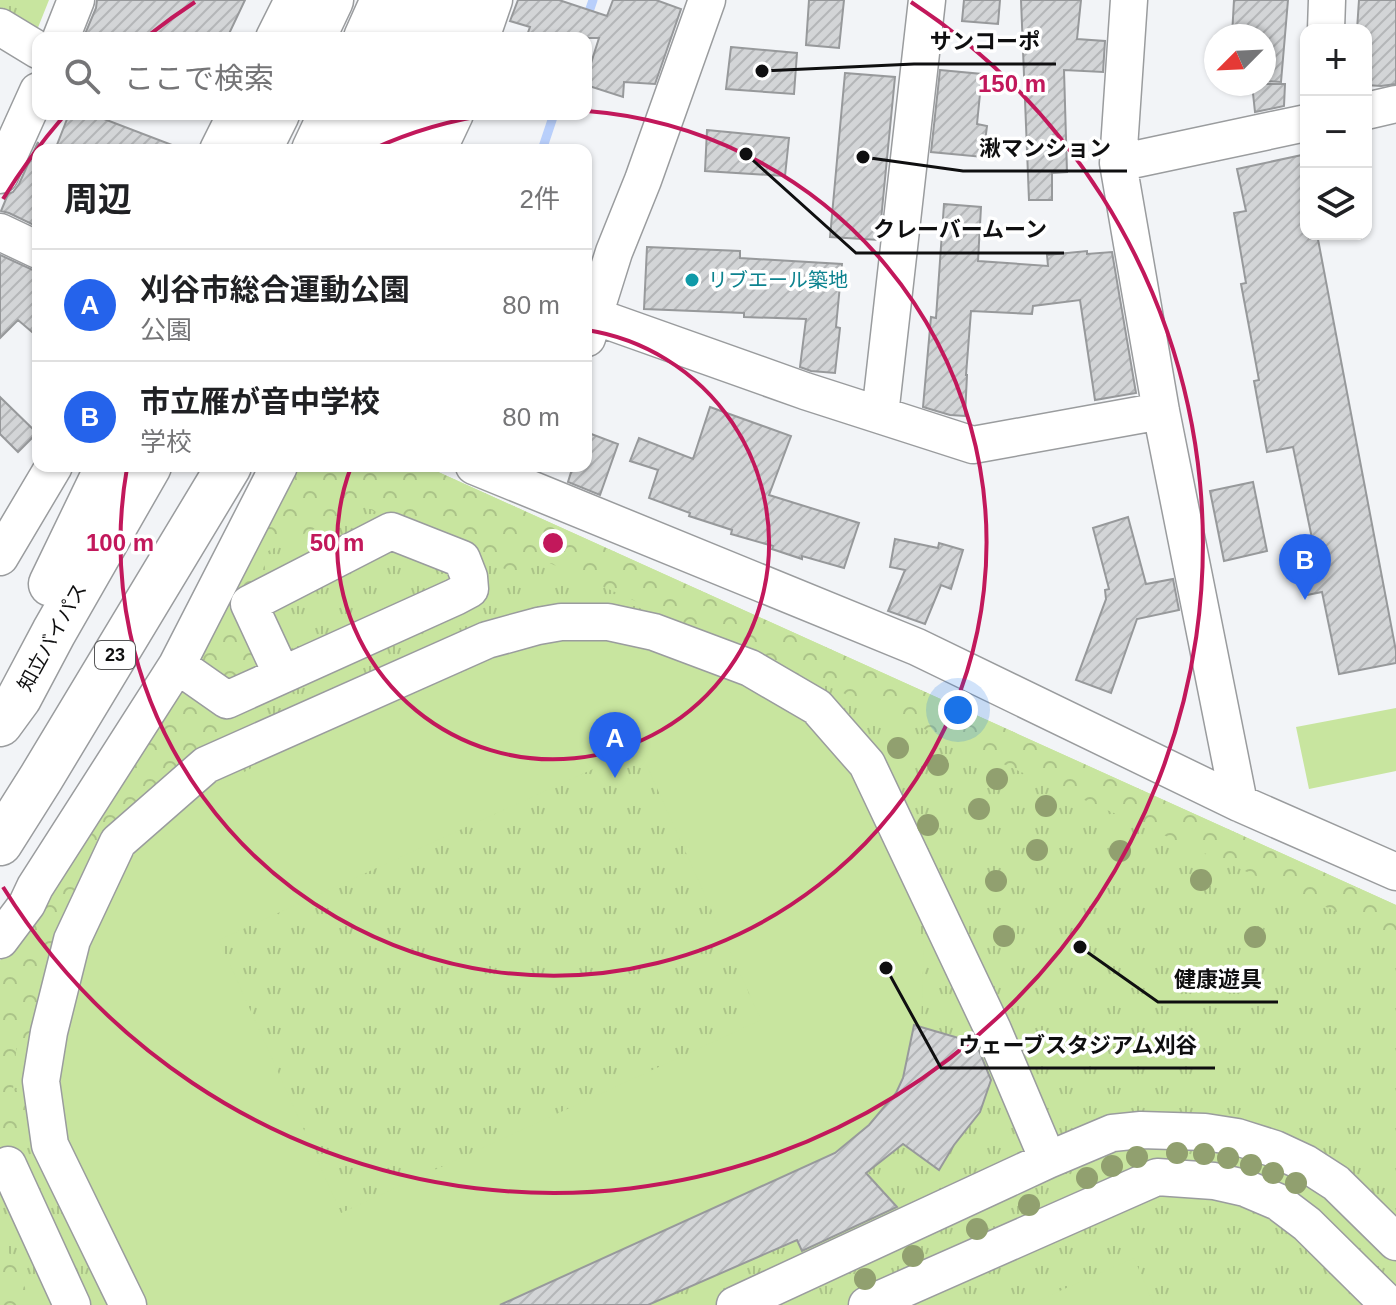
<!DOCTYPE html>
<html lang="ja">
<head>
<meta charset="utf-8">
<style>
	:root { --surface:#fff; --page:#f6f6f6; --text:#202124; --muted:#757577; --line:#e0e0e0; --accent:#2563eb }
	body { margin:0; font-family:Helvetica,"Noto Sans JP",sans-serif; background:var(--page); color:var(--text) }
	.controls { position:absolute; right:24px; top:24px; display:grid; overflow:hidden; border-radius:16px; box-shadow:0 2px 6px #0004 }
	.controls button { width:72px; height:72px; display:grid; place-items:center; padding:0; border:0; border-bottom:2px solid var(--line); background:var(--surface); color:var(--text); font:40px sans-serif }
	.compass { position:absolute; left:1204px; top:24px; width:72px; height:72px; border-radius:50%; background:var(--surface); box-shadow:0 2px 6px #0004; rotate:246deg }
	.you { position:absolute; left:958px; top:710px; width:28px; height:28px; margin:-20px; border:6px solid #fff; border-radius:50%; background:#1a73e8; box-shadow:0 0 0 12px #1a73e833 }
	.badge { display:grid; place-items:center; width:52px; height:52px; border-radius:50%; background:var(--accent); color:#fff; font-size:26px; font-weight:700 }
	.pin { position:absolute; translate:-50% -66px; filter:drop-shadow(0 2px 4px #0008) }
	.pin::after { content:''; position:absolute; top:42px; width:28px; height:24px; background:inherit; clip-path:polygon(0 0,100% 0,50% 100%) }
	.list { margin:0; padding:0; list-style:none }
	h2 { display:flex; justify-content:space-between; align-items:center; height:104px; margin:0; padding:0 32px; font-size:34px }
	h2 small { font-size:26px; font-weight:400; color:var(--muted) }
	.list li { display:grid; grid-template-columns:52px 1fr auto; gap:24px; align-items:center; box-sizing:border-box; height:112px; padding:0 32px; border-top:2px solid var(--line) }
	.list b { display:block; font-size:30px; white-space:nowrap }
	.list p { margin:0; font-size:26px; white-space:nowrap; color:var(--muted) }
	.list em { font-size:26px; font-style:normal; color:var(--muted) }
	.icon { flex:none; width:44px; height:44px; fill:none; stroke:currentColor; stroke-width:2; stroke-linecap:round; stroke-linejoin:round }
	.map { position:relative; flex:none; width:1396px; height:1305px; overflow:hidden }
	.search { position:absolute; background:var(--surface); box-shadow:0 2px 6px #0004; left:32px; top:32px; width:560px; height:88px; display:flex; align-items:center; gap:20px; box-sizing:border-box; padding:0 28px; border-radius:16px; color:var(--muted); font-size:30px }
	.panel { position:absolute; background:var(--surface); box-shadow:0 2px 6px #0004; left:32px; top:144px; width:560px; height:328px; border-radius:16px }
	.map>svg:first-child { display:block }
</style>
</head>
<body>
<div class="map">
<svg width="1396" height="1305" viewBox="0 0 1396 1305">
	<defs>
		<pattern id="grass-tufts" width="24" height="20" patternUnits="userSpaceOnUse" patternTransform="scale(2)"><rect width="24" height="20" fill="#c8e59f"/><path d="M3 7l-1-3M5 7V3M7 7l1-3M15 17l-1-3M17 17v-4M19 17l1-3" fill="none" stroke="#abc388"/></pattern>
		<pattern id="forest-crowns" width="20" height="18" patternUnits="userSpaceOnUse" patternTransform="scale(2)"><rect width="20" height="18" fill="#c8e59f"/><path d="M2 6a3 3 0 1 1 6 0M12 15a3 3 0 1 1 6 0" fill="none" stroke="#abc388"/></pattern>
		<pattern id="building-hatch" width="6" height="6" patternUnits="userSpaceOnUse" patternTransform="scale(2)"><rect width="6" height="6" fill="#d3d5d7"/><path d="M-1 1l2-2M0 6l6-6M5 7l2-2" fill="none" stroke="#b4b6b8"/></pattern>
	</defs>
	<rect width="100%" height="100%" fill="#f2f4f7"/>
	<!-- grass -->
	<path fill="url(#grass-tufts)" d="M0,0H49L35,35L0,15Z
		M292,466H425L1396,905V1305H0V961Z"/>
	<!-- forest -->
	<path fill="url(#forest-crowns)" d="M292,466H425L1396,905V938L545,561L516,574L362,506L262,554L266,572L249,590L258,663L237,688L192,652Z
		M169,689L252,746L118,842L37,1040H17L13,1090L34,1092L32,1133L0,1148V961Z
		M0,1233L33,1305H0Z"/>
	<!-- pitch -->
	<path fill="#c8e59f" fill-rule="evenodd" d="M595,638L656,650L735,679L784,707L836,752L878,818L924,942L921,1027L997,1049L994,1072L980,1112L954,1145L939,1170L903,1144L866,1173L898,1209L805,1257L789,1222L754,1239L760,1256L648,1305H135L64,1149L51,1081L69,1002L106,900L134,855L199,797L293,745L474,667L539,645ZM639,748L761,1020L341,1213L219,940Z
		M1396,708V771L1309,789L1296,727Z
		M1134,1258L1154,1305H1028Z"/>
	<g fill="none" stroke-linecap="round" stroke-linejoin="round">
		<!-- stream -->
		<path stroke="#b8cffb" stroke-width="9" d="M580,38L593,0
			M542,150L554,114"/>
	</g>
	<!-- building -->
	<path fill="url(#building-hatch)" stroke="#97999b" stroke-width="2" d="M97,0H245L227,38H93L85,34L96,8Z
		M518,0H559L607,16L613,0H656L681,9L655,84L624,82L623,97L586,85V79L599,38H526L530,27L510,21Z
		M809,0H844L839,48L806,45Z
		M964,0H1000L998,24L962,21Z
		M1021,0H1081L1077,39L1105,41L1103,72L1064,70L1067,172L1052,173V200H1029Z
		M1234,0H1288L1281,82L1264,81V36H1232Z
		M1359,0H1396V84L1381,86L1366,85V30H1357Z
		M731,47L797,53L794,94L726,89Z
		M940,70L982,74L977,124L987,126L983,157L931,152Z
		M845,73L895,77L879,240L830,237Z
		M1252,84H1285L1284,106L1255,112Z
		M69,114H91L180,148L179,150H55Z
		M707,130L789,138L785,176L705,171Z
		M38,142V227L9,213L1,211L8,194L13,192L19,184Z
		M1302,155L1306,176V234H1317L1396,651V663L1339,674L1322,592L1307,595L1299,551L1314,548L1293,447L1267,452L1254,381L1259,380L1241,284L1246,283L1234,213L1246,211L1237,169Z
		M944,204L981,207L978,261L1048,266L1047,255L1087,251V254L1112,252L1136,393L1095,400L1080,300L1033,306L1032,314L971,311L966,375H967L965,416L950,415L923,407L931,317L936,318Z
		M647,247L740,251V258L842,264L836,327L840,328L835,373L811,371L800,367L806,319L744,317V313L644,309Z
		M0,255L33,270L38,275V337L18,320L0,338Z
		M0,397L37,433L18,452L0,434Z
		M710,407L791,436L769,495L859,523L844,568L802,556V559L772,549L773,546L731,534L732,530L689,516L690,513L649,498L658,470L630,461L639,438L693,459Z
		M586,432L618,444L600,495L568,482L573,466H586Z
		M1253,482L1267,551L1224,561L1210,491Z
		M1128,517L1146,584L1173,579L1179,610L1137,619L1111,693L1076,680L1106,599L1105,590L1109,589L1093,528Z
		M895,539L938,548L939,543L963,550L951,589L941,585L925,624L888,611L905,570L890,567Z
		M914,1025L976,1043L991,1080L980,1112L954,1145L939,1170L903,1144L866,1173L897,1207L802,1251L797,1240L648,1305H500L835,1153L869,1125L896,1093L903,1078Z"/>
	<g fill="none" stroke-linecap="round" stroke-linejoin="round">
		<!-- minor casing -->
		<g stroke="#9a9c9e" stroke-width="39">
			<path id="minor" d="M1129,0L1118,163L1161,411L1239,803
				M0,27L38,50
				M1326,30L1327,0
				M61,38L76,0
				M274,38L293,0
				M481,38L494,0
				M1366,111L1396,104
				M218,150L236,114
				M438,150L455,114
				M1118,163L1306,123
				M0,175L38,91
				M0,232L38,250
				M594,316L805,391L973,445L1161,411
				M587,338L614,252L643,180L707,0
				M880,415L927,0
				M474,466L917,647L1239,803L1396,872
				M0,557L54,466
				M177,665L227,700L455,597L470,589L469,577L462,559L391,531L249,604L282,675
				M0,940L27,904L35,887L177,665L279,466
				M8,1165L72,1305
				M128,1305L50,1145L41,1081L49,1032L72,940L118,842L206,765L487,640L538,626L561,622H608L654,632L750,668L817,707L867,764L993,1030L1048,1160
				M735,1305L1048,1160L1112,1133L1141,1130L1205,1132L1237,1137L1275,1149L1305,1163L1336,1183L1396,1242
				M867,1305L1157,1177L1214,1181L1245,1188L1278,1202L1307,1224L1389,1305"/>
		</g>
		<!-- highway casing -->
		<g stroke="#9a9c9e" stroke-width="47">
			<path id="highway" d="M313,38L331,0
				M366,38L383,0
				M409,38L426,0
				M447,38L461,0
				M259,150L277,114
				M314,150L331,114
				M359,150L376,114
				M401,150L417,114
				M51,584L108,466
				M0,724L19,698L54,632L149,466
				M0,843L41,778L229,466"/>
		</g>
		<!-- minor -->
		<use href="#minor" stroke="#fff" stroke-width="36"/>
		<!-- highway -->
		<use href="#highway" stroke="#fff" stroke-width="44"/>
	</g>
	<!-- trees -->
	<g fill="#91a06f">
		<circle cx="898" cy="748" r="11"/>
		<circle cx="938" cy="765" r="11"/>
		<circle cx="997" cy="779" r="11"/>
		<circle cx="1046" cy="806" r="11"/>
		<circle cx="979" cy="809" r="11"/>
		<circle cx="928" cy="825" r="11"/>
		<circle cx="1037" cy="850" r="11"/>
		<circle cx="1120" cy="851" r="11"/>
		<circle cx="1201" cy="880" r="11"/>
		<circle cx="996" cy="881" r="11"/>
		<circle cx="1004" cy="936" r="11"/>
		<circle cx="1255" cy="937" r="11"/>
		<circle cx="1177" cy="1153" r="11"/>
		<circle cx="1204" cy="1154" r="11"/>
		<circle cx="1137" cy="1157" r="11"/>
		<circle cx="1228" cy="1158" r="11"/>
		<circle cx="1251" cy="1165" r="11"/>
		<circle cx="1112" cy="1166" r="11"/>
		<circle cx="1273" cy="1173" r="11"/>
		<circle cx="1087" cy="1178" r="11"/>
		<circle cx="1296" cy="1183" r="11"/>
		<circle cx="1029" cy="1205" r="11"/>
		<circle cx="977" cy="1229" r="11"/>
		<circle cx="913" cy="1256" r="11"/>
		<circle cx="865" cy="1279" r="11"/>
	</g>
	<!-- distance rings -->
	<g fill="none" stroke="#c2185b" stroke-width="4">
		<path d="M587 330A216 216 0 1 1 351 467"/>
		<path d="M373 149A433 433 0 0 1 493 114M587 111A433 433 0 1 1 127 468"/>
		<path d="M3 199A649 649 0 0 1 63 117M149 35A649 649 0 0 1 195 2M911 2A649 649 0 1 1 3 887"/>
	</g>
	<!-- markers -->
	<circle fill="#0f9aa8" stroke="#fff" stroke-width="3" cx="692" cy="280" r="8"/>
	<g text-anchor="middle" dominant-baseline="central" stroke-width="7" stroke-linejoin="round" paint-order="stroke">
		<!-- shield labels -->
		<rect fill="#fff" stroke="#575758" stroke-width="2" x="95" y="641" width="40" height="28" rx="6"/>
		<g font-size="18" font-weight="bold" fill="#0f0f10">
			<text x="115" y="655">23</text>
		</g>
		<!-- culture labels -->
		<g font-size="20" fill="#0d838f" stroke="#fff" text-anchor="start">
			<text x="708" y="280">リブエール築地</text>
		</g>
		<!-- street labels -->
		<g font-size="20" fill="#0f0f10" stroke="#fff">
			<text transform="translate(52 637) rotate(-61)">知立バイパス</text>
		</g>
	</g>
	<circle cx="553" cy="543" r="12" fill="#c2185b" stroke="#fff" stroke-width="4"/>
	<g font-size="24" text-anchor="middle" font-weight="bold" fill="#c2185b" stroke="#fff" stroke-width="7" stroke-linejoin="round" paint-order="stroke">
		<text x="1012" y="92">150 m</text>
		<text x="120" y="551">100 m</text>
		<text x="337" y="551">50 m</text>
	</g>
	<!-- callouts -->
	<path fill="none" stroke="#0f0f10" stroke-width="3" d="M762 71L914 64H1056M863 157L963 171H1127M746 154L856 253H1064M1080 947L1158 1002H1278M886 968L941 1068H1215"/>
	<g fill="#0f0f10" stroke="#fff" stroke-width="3">
		<circle cx="762" cy="71" r="8"/>
		<circle cx="863" cy="157" r="8"/>
		<circle cx="746" cy="154" r="8"/>
		<circle cx="1080" cy="947" r="8"/>
		<circle cx="886" cy="968" r="8"/>
	</g>
	<g font-size="22" text-anchor="middle" font-weight="bold" fill="#0f0f10" stroke="#fff" stroke-width="7" stroke-linejoin="round" paint-order="stroke">
		<text x="985" y="49">サンコーポ</text>
		<text x="1045" y="156">湫マンション</text>
		<text x="960" y="237">クレーバームーン</text>
		<text x="1218" y="987">健康遊具</text>
		<text x="1078" y="1053">ウェーブスタジアム刈谷</text>
	</g>
</svg>
<div class="controls">
<button>+</button>
<button>−</button>
<button><svg class="icon" aria-label="layers" viewBox="0 0 24 24"><path d="M12 4l9 5-9 5-9-5zM3 14l9 5 9-5"/></svg></button>
</div>
<svg class="compass" viewBox="-18 -18 36 36"><path d="M0-13l5 13h-10z" fill="#e53935"/><path d="M0 13l5-13h-10z" fill="#757577"/></svg>
<div class="you"></div>
<div class="pin badge" style="left:615px;top:778px">A</div>
<div class="pin badge" style="left:1305px;top:600px">B</div>
<div class="search"><svg class="icon" aria-label="search" viewBox="0 0 24 24"><circle cx="10" cy="10" r="6"/><path d="M15 15l6 6"/></svg>ここで検索</div>
<section class="panel">
<h2>周辺<small>2件</small></h2>
<ul class="list">
<li><span class="badge">A</span><div><b>刈谷市総合運動公園</b><p>公園</p></div><em>80 m</em></li>
<li><span class="badge">B</span><div><b>市立雁が音中学校</b><p>学校</p></div><em>80 m</em></li>
</ul>
</section>
</div>
</body>
</html>
